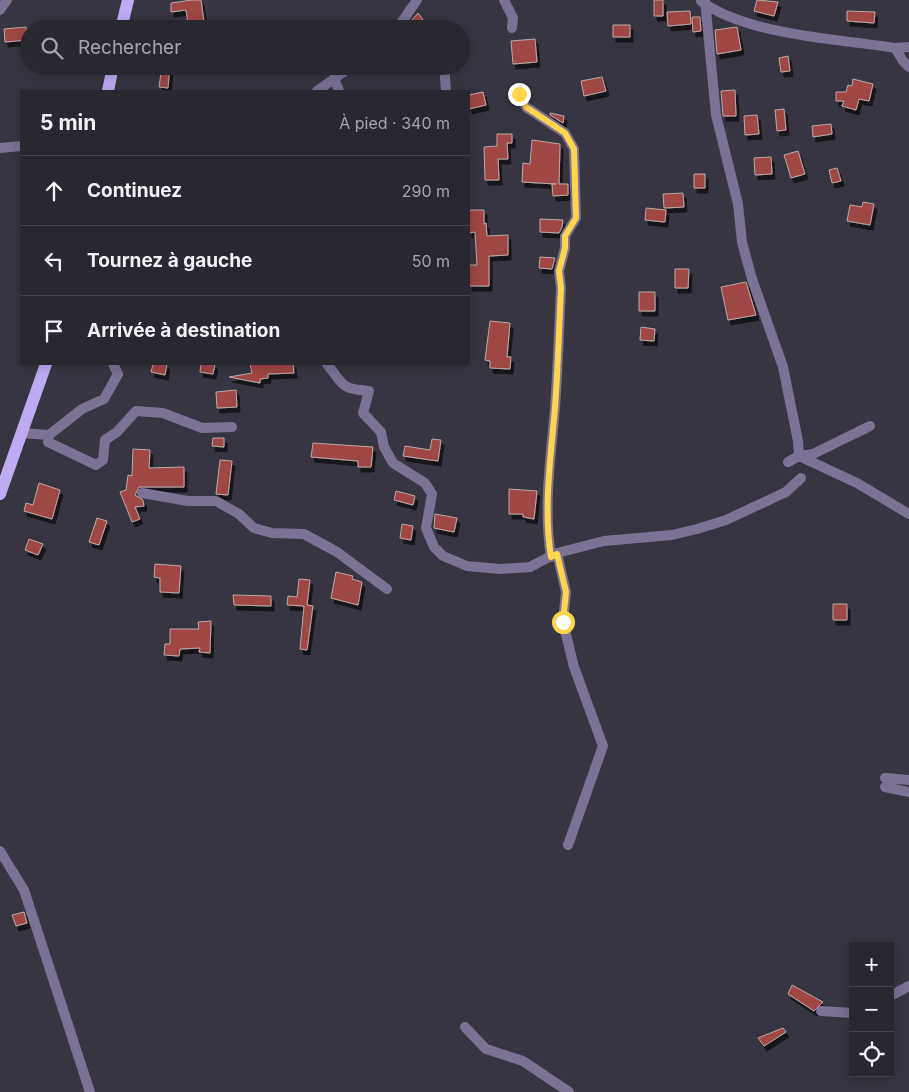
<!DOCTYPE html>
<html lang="fr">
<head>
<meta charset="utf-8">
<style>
	:root { --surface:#282831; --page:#34343d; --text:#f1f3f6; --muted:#a5a6ab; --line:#44444d }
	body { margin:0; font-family:Inter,sans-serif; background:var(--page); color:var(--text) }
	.controls { position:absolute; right:15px; bottom:15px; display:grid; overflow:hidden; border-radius:0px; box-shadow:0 2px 12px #0003 }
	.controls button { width:45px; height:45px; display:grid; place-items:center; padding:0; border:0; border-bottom:1px solid var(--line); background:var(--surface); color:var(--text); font:25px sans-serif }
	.stop { position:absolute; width:15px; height:15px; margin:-11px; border:4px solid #ffd54a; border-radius:50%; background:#fff }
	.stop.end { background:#ffd54a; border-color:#fff; box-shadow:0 1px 5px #0008 }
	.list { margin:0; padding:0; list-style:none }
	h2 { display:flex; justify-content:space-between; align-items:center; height:65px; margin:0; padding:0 20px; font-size:21px }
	h2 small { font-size:16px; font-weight:400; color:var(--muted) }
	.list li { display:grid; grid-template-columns:32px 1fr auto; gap:15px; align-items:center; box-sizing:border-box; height:70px; padding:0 20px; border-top:1px solid var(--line) }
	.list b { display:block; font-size:19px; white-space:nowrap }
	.list em { font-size:16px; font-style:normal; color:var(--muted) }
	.icon { flex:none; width:28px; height:28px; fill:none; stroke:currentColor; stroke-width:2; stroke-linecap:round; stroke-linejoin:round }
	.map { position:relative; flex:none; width:909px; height:1092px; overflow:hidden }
	.search { position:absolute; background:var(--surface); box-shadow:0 2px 12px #0003; left:20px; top:20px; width:450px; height:55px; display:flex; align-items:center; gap:12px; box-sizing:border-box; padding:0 18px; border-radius:28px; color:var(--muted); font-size:19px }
	.panel { position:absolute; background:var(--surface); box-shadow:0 2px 12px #0003; left:20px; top:90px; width:450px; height:275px; border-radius:0px }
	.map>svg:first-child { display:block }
</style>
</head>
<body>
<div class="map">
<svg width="909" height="1092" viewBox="0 0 909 1092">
	<defs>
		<filter id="shadow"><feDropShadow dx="3" dy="5" stdDeviation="0" flood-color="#0009"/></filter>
	</defs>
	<rect width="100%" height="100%" fill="#363541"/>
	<!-- building -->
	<path fill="#9f4745" stroke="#bcaaa8" filter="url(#shadow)" d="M192,0H201L205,29H189L186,10L171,12V3Z
		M654,0H663V16H654Z
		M757,0L778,2L774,16L754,11Z
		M690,11L691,24L668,26L667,12Z
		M847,11L875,12L874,23L847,21Z
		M418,13L430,29H416L410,22Z
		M692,17H700L701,31L693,32Z
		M613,25H630V37H613Z
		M26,27L28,40L5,42L4,29Z
		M737,27L741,50L717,54L715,30Z
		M535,39L537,62L513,64L511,41Z
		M788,56L790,71L781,72L779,58Z
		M162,66H170L168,88L159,87Z
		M602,77L606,91L584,96L581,81Z
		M853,79L873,84L869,101L859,99L856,110L842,106L844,101H836V92H846L848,85L852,86Z
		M735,90L736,116H723L721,91Z
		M483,92L486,105L469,109V95Z
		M784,109L786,130L777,131L775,110Z
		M550,113L564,116L563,123L550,115Z
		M757,115L759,134L745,135L744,116Z
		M831,124L832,134L813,137L812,126Z
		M497,134H512V143H507L508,159H498L499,180H485L484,147L497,146Z
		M532,140L560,144L559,184H568V195L553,196L552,184H556L522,182L523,163L530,164Z
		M798,151L805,174L791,178L784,155Z
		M771,157L772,174L755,175L754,158Z
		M837,168L841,181L832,183L829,170Z
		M694,174H705V188H694Z
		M683,193L684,207L664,208L663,194Z
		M863,202L874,204L870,225L847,221L850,205L862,207Z
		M646,208L666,210L665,222L645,220Z
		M469,210H484V224L486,223L487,236L508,235V255L489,256V286H469V265H477L475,232L469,233Z
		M540,219L563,220L562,227L559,233L540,232Z
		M540,257L555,258L552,269L539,268Z
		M675,269H689L688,288H675Z
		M746,282L756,315L728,320L721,287Z
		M639,292H655V311H639Z
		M490,321L510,323L507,357H511L510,369L490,368V361L485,360Z
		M641,327L655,329L654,341L640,340Z
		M153,364H167L165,375L151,372Z
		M201,364H215L213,374L200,372Z
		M250,364H293L294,373L268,374V378L260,379V383L229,377L252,373Z
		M236,390L237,407L217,408L216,392Z
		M213,438H224V447L212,446Z
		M432,439L441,440L438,461L403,456L405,446L430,450Z
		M313,443L373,447L371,467H358V461L311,457Z
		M133,449L150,450L149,468L184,467V487H139L135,495L143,500L144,506L135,507L140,519L132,522L120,492L126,490L128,475L132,476Z
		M220,460L232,461L228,495L216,494Z
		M39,483L60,490L52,519L24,511L26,503L33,505Z
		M509,489L537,491L534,519L523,517V514H509Z
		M396,491L415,496L413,505L394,500Z
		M435,514L457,518L454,532L434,528Z
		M97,518L107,521L99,545L89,542Z
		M402,524L413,526L411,540L400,538Z
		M29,539L43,544L38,555L25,550Z
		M155,564L181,566L179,593L160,592V578L154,577Z
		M336,572L353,576L352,579L362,582L358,605L331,598Z
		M299,579L310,580L307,605L313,606L307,650L300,649L304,606L287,605L288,596L297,597Z
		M233,595L271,596V606L234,605Z
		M833,604H847V620H833Z
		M211,621L210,653L199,652L200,648L180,649L179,656L164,655L165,644H170V629H199L198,622Z
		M24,912L27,923L16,926L12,915Z
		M792,985L823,1002L814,1011L788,994Z
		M783,1028L786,1032L764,1046L758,1038Z"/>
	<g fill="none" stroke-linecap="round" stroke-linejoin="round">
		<!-- street -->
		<path stroke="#7b7294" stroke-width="10" d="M504,0L513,18L512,28
			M705,0L716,115L738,204L742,242L752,279L783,367L798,441L799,456L788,462
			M701,1C746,35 839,39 895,48L909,47
			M0,10L7,0
			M397,29L417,0
			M895,48L903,61L909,67
			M444,66L446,91
			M334,78L339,91
			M317,91L352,66
			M519,94L526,107L565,133L574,149L576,218L565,236V248L559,271L561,288C559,328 558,368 555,407C551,457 543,507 551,557
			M0,148L21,146
			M327,364C344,385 340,389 369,391L363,413L381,432L384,447L393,463L425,483L432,494L426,528L434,547L443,556L467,566L500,569L530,567L557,553L604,541L672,535L697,529L726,520L786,492L801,478
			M21,433L49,435L82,409L104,399L118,374L113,364
			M49,435L48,442L96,465L103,460L105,440L117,432L136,411L163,413L202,428L232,427
			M799,456L857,483L909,514
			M799,456L813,454L870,426
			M142,493L188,501H216L239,514L254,528L272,533L304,534L337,552L387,589
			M557,553L566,592L563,622L574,667L603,746L568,845
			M885,778L909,780
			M885,787L909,792
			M0,851L24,890L90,1092
			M890,996L909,986
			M821,1011L853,1013
			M465,1027L486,1049L523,1061L569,1092"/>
		<!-- primary -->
		<path stroke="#bfabf1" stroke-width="12" d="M121,29L128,0
			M108,91L113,66
			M0,494L46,364"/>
	</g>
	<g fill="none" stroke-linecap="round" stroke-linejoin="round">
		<!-- route -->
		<path stroke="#ffd54a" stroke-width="6" d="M519,94L526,107L565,133L574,149L576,218L565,236V248L559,271L561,288C559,328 558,368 555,407C551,457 543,507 551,557L557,554L566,592L563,622"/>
	</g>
</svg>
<div class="controls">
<button>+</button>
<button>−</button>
<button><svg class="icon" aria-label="locate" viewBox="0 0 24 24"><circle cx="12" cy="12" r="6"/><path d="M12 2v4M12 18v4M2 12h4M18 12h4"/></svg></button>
</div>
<div class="stop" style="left:563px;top:622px"></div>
<div class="stop end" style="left:519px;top:94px"></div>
<div class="search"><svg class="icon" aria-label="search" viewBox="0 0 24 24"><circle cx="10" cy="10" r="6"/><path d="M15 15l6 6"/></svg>Rechercher</div>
<section class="panel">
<h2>5 min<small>À pied · 340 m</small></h2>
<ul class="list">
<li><svg class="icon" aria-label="ahead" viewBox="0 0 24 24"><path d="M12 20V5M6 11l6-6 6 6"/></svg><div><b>Continuez</b></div><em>290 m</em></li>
<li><svg class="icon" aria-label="left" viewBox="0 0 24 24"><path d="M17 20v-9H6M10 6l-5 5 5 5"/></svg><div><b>Tournez à gauche</b></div><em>50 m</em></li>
<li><svg class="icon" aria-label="arrive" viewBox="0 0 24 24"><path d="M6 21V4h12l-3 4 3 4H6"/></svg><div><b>Arrivée à destination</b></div></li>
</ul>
</section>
</div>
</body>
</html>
